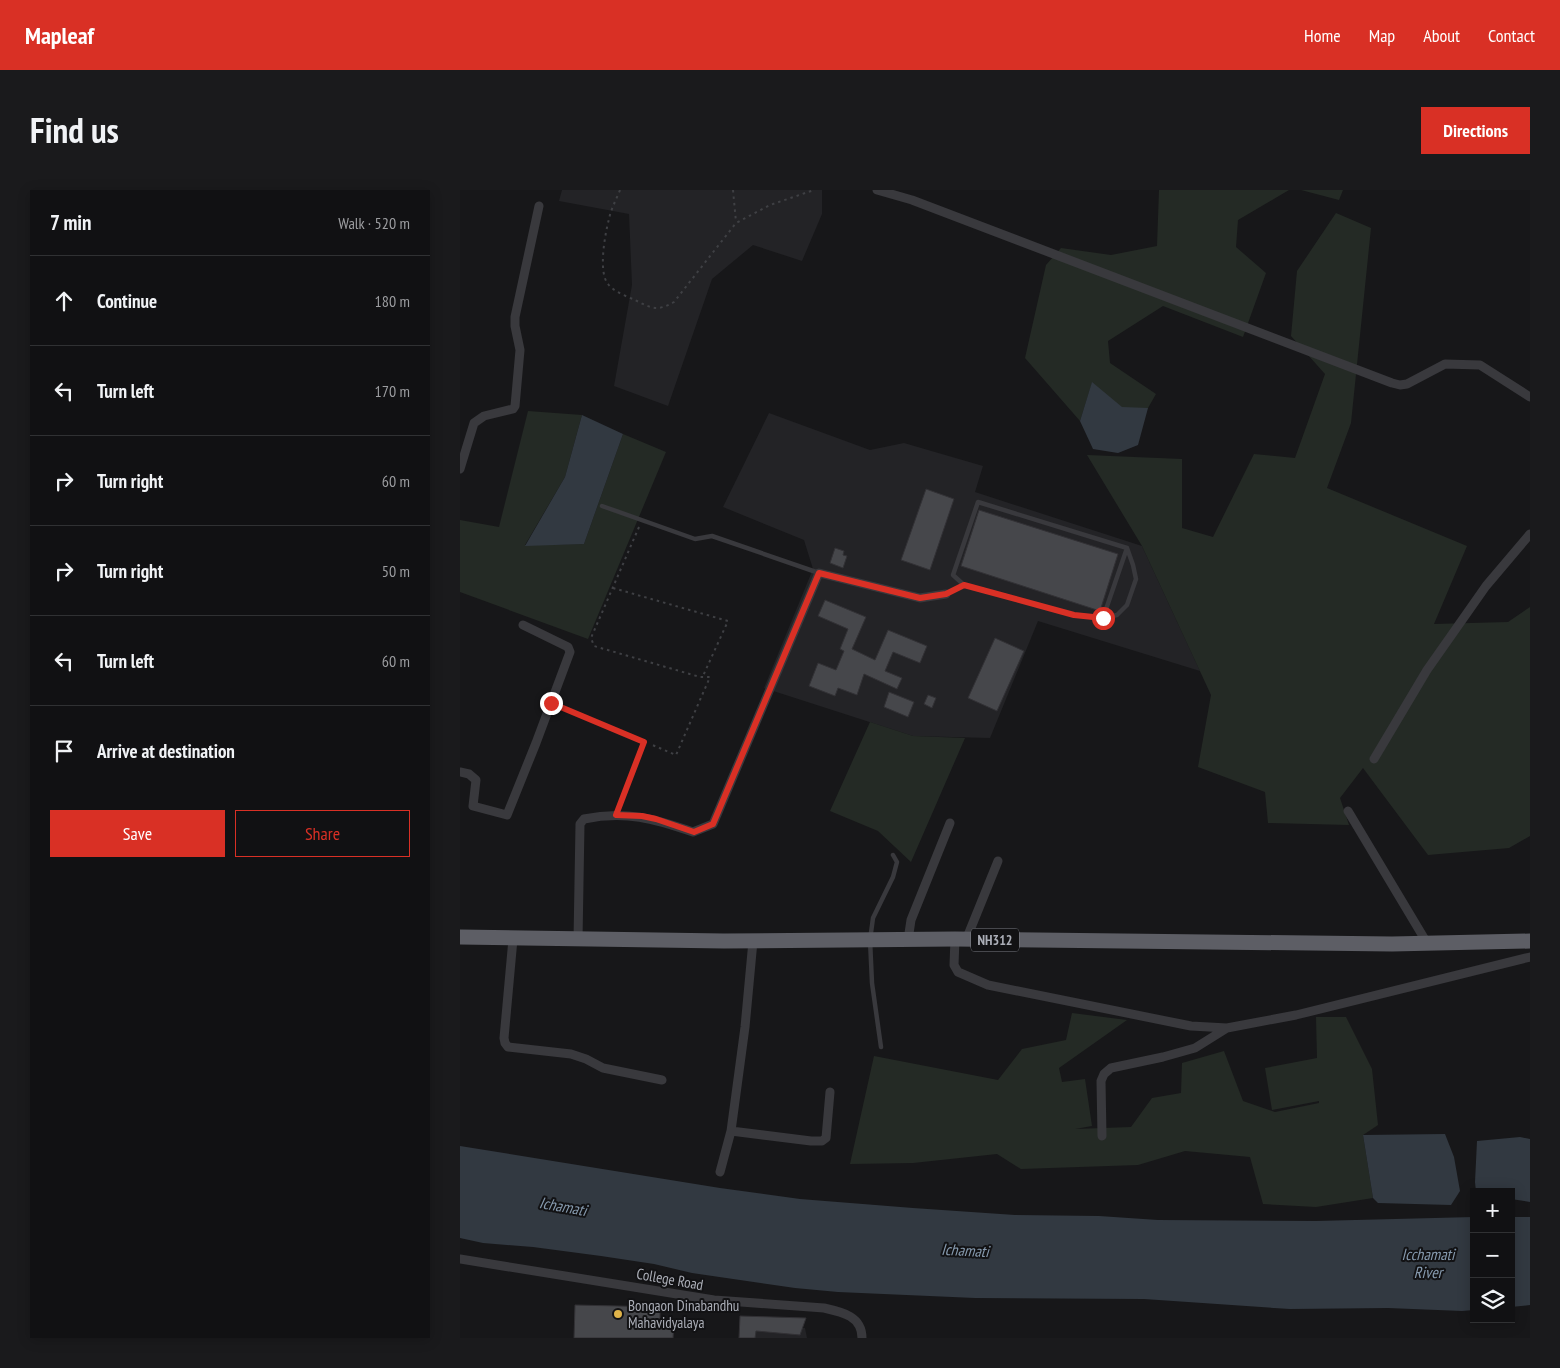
<!DOCTYPE html>
<html lang="en">
<head>
<meta charset="utf-8">
<style>
	:root { --surface:#111113; --page:#1a1a1c; --text:#f1f3f6; --muted:#9c9da0; --line:#303133; --accent:#d93025 }
	body { margin:0; font-family:"PT Sans Narrow",sans-serif; background:var(--page); color:var(--text) }
	.controls { position:absolute; right:15px; bottom:15px; display:grid; overflow:hidden; border-radius:0px; box-shadow:0 2px 12px #0003 }
	.controls button { width:45px; height:45px; display:grid; place-items:center; padding:0; border:0; border-bottom:1px solid var(--line); background:var(--surface); color:var(--text); font:25px sans-serif }
	.stop { position:absolute; width:15px; height:15px; margin:-11px; border:4px solid #d93025; border-radius:50%; background:#fff }
	.stop.end { background:#d93025; border-color:#fff; box-shadow:0 1px 5px #0008 }
	.list { margin:0; padding:0; list-style:none }
	h2 { display:flex; justify-content:space-between; align-items:center; height:65px; margin:0; padding:0 20px; font-size:21px }
	h2 small { font-size:16px; font-weight:400; color:var(--muted) }
	.list li { display:grid; grid-template-columns:32px 1fr auto; gap:15px; align-items:center; box-sizing:border-box; height:90px; padding:0 20px; border-top:1px solid var(--line) }
	.list b { display:block; font-size:19px; white-space:nowrap }
	.list em { font-size:16px; font-style:normal; color:var(--muted) }
	.actions { display:flex; gap:10px; padding:15px 20px }
	.actions a { flex:1; padding:11px 0; border:1px solid var(--accent); border-radius:0px; text-align:center; font-size:18px; color:var(--accent) }
	.actions .main { background:var(--accent); color:#fff }
	.icon { flex:none; width:28px; height:28px; fill:none; stroke:currentColor; stroke-width:2; stroke-linecap:round; stroke-linejoin:round }
	.map { position:relative; flex:none; width:1070px; height:1148px; overflow:hidden; border-radius:0px }
	header { display:flex; align-items:center; gap:30px; box-sizing:border-box; height:70px; padding:0 25px; background:var(--accent); color:#fff }
	header strong { font-size:24px }
	nav { display:flex; gap:28px; margin-inline-start:auto; font-size:18px }
	.intro { display:flex; align-items:center; justify-content:space-between; box-sizing:border-box; height:120px; padding:0 30px }
	h1 { margin:0; font-size:35px }
	.button { padding:12px 22px; border-radius:0px; background:var(--accent); color:#fff; font-size:18px; font-weight:700 }
	main { display:flex; gap:30px; padding:0 30px }
	aside { flex:1; background:var(--surface); border-radius:0px; box-shadow:0 2px 12px #0003 }
	.map>svg:first-child { display:block }
</style>
</head>
<body>
<header>
<strong>Mapleaf</strong>
<nav><a>Home</a><a>Map</a><a>About</a><a>Contact</a></nav>
</header>
<div class="intro"><h1>Find us</h1><a class="button">Directions</a></div>
<main>
<aside>
<h2>7 min<small>Walk · 520 m</small></h2>
<ul class="list">
<li><svg class="icon" aria-label="ahead" viewBox="0 0 24 24"><path d="M12 20V5M6 11l6-6 6 6"/></svg><div><b>Continue</b></div><em>180 m</em></li>
<li><svg class="icon" aria-label="left" viewBox="0 0 24 24"><path d="M17 20v-9H6M10 6l-5 5 5 5"/></svg><div><b>Turn left</b></div><em>170 m</em></li>
<li><svg class="icon" aria-label="right" viewBox="0 0 24 24"><path d="M7 20v-9h11M14 6l5 5-5 5"/></svg><div><b>Turn right</b></div><em>60 m</em></li>
<li><svg class="icon" aria-label="right" viewBox="0 0 24 24"><path d="M7 20v-9h11M14 6l5 5-5 5"/></svg><div><b>Turn right</b></div><em>50 m</em></li>
<li><svg class="icon" aria-label="left" viewBox="0 0 24 24"><path d="M17 20v-9H6M10 6l-5 5 5 5"/></svg><div><b>Turn left</b></div><em>60 m</em></li>
<li><svg class="icon" aria-label="arrive" viewBox="0 0 24 24"><path d="M6 21V4h12l-3 4 3 4H6"/></svg><div><b>Arrive at destination</b></div></li>
</ul>
<div class="actions"><a class="main">Save</a><a>Share</a></div>
</aside>
<div class="map">
<svg width="1070" height="1148" viewBox="0 0 1070 1148">
	<rect width="100%" height="100%" fill="#171719"/>
	<!-- built -->
	<path fill="#232326" d="M102,0H362V24L342,71L293,55L252,89L208,216L154,196L172,95L169,24L99,11Z
		M309,223L410,260L444,253L523,276L515,302L682,356L740,481L578,431L530,548L453,546L304,498L353,379L344,350L263,317Z
		M281,1132L345,1138L347,1148H280Z"/>
	<!-- green -->
	<path fill="#242a25" d="M699,0H829L778,30L776,57L806,83L783,147L703,116L648,151L650,173L696,204L688,218H662L632,193L620,231L565,168L586,75L601,58L651,65L697,56Z
		M841,0H883L879,10Z
		M876,23L911,38L891,233L867,298L1007,356L974,434L1048,432L1070,417V646L1049,658L968,665L903,578L880,608L889,635L808,633L805,602L738,577L751,505L682,356L627,265L722,269V338L753,347L794,264L835,268L865,184L831,146L837,81Z
		M68,221L122,225L105,287L65,355L124,354L163,244L206,262L128,449L0,402V330L39,337Z
		M410,532L453,546L505,548L451,672L418,641L370,621Z
		M612,823L667,830L599,878L602,892L625,889L632,936L615,939L671,937L692,908L721,903L722,873L764,861L783,911L815,922L859,913V911L812,920L805,878L857,868L856,827H886L912,879L918,935L903,945L913,1008L856,1017L803,1014L790,967L725,961L678,975L561,979L537,964L453,973L390,974L414,866L538,890L562,859L606,850Z"/>
	<!-- water -->
	<path fill="#323941" d="M632,192L662,217L688,218L678,255L658,263L633,259L620,231Z
		M122,225L163,244L124,354L65,356L105,287Z
		M985,944L994,967L1000,1001L991,1015L918,1013L913,1008L903,945Z
		M1060,947L1070,949V1012L1051,1009V1002H1016L1015,992L1017,951Z
		M0,956L260,998L340,1009L453,1018L555,1025L639,1026L698,1030L856,1031L1014,1027V1120L1002,1121L928,1118L830,1119L684,1109L515,1108L378,1102L335,1098L232,1083L194,1074L141,1066L73,1057L23,1053L0,1048Z
		M1051,1027H1070V1115L1051,1117Z"/>
	<!-- building -->
	<path fill="#46474b" stroke="#323135" d="M466,299L494,309L470,380L441,370Z
		M519,320L658,364L640,421L501,376Z
		M375,358L384,361L383,365L387,366L383,378L370,373Z
		M365,410L406,427L392,459L415,470L428,440L467,456L460,473L433,462L425,481L442,488L437,499L404,484L397,505L378,498L375,506L349,496L358,473L376,480L384,461L380,459L388,439L358,426Z
		M535,448L564,461L537,521L508,508Z
		M429,502L454,512L448,527L424,517Z
		M468,505L476,508L472,518L464,514Z
		M115,1115L200,1117V1129L214,1130L213,1148H114Z
		M280,1126L346,1128L340,1145L296,1141L295,1148H279Z"/>
	<g fill="none" stroke-linecap="round" stroke-linejoin="round">
		<!-- path -->
		<path stroke="#3f4044" stroke-width="2" stroke-dasharray="2.5 4" stroke-linecap="butt" d="M160,0C156,10 151,19 149,29C145,44 138,82 148,94C154,102 166,106 175,110C191,118 197,122 214,112L276,33L310,15L354,0
			M273,0L276,32
			M179,337L131,448L134,456L240,487H250L216,565L190,554
			M153,398L268,431L243,486"/>
		<!-- service -->
		<path stroke="#39393d" stroke-width="4.5" d="M142,316L235,349L252,346L359,383
			M486,404L504,395L614,425L643,428L667,358L518,312L493,385L504,395
			M643,428L657,425L667,415L676,389L673,375L667,358
			M91,513L184,552L156,625
			M421,857L412,793L410,750L413,728L433,687L437,672L433,665"/>
		<!-- minor -->
		<path stroke="#39393d" stroke-width="9" d="M417,0L452,10L932,193L940,195L947,194L985,174L1020,175L1070,207
			M0,279L14,233L24,226L53,219L55,216L60,160L55,136V127L79,16
			M914,569L967,480L1026,396L1070,344
			M0,582L9,584L16,590L13,616L47,625L76,553L110,462L108,457L63,435
			M888,621L967,753
			M53,749L44,848L45,853L48,857L111,864L126,869L143,878L202,890
			M495,749L494,775L498,782L528,795L731,836L767,838L836,825L1070,767
			M118,750L120,634L124,629C165,620 195,629 233,642L253,634L359,383L460,408L486,404
			M448,750L451,730L490,633
			M506,750L538,671
			M271,941L351,951H362L366,948L370,902
			M642,946L641,891L644,884L651,878L703,867L735,858L767,838
			M260,982L271,941L285,837L293,751
			M0,1069L254,1110L364,1118C382,1122 402,1126 402,1148"/>
		<!-- trunk -->
		<path stroke="#5d5e65" stroke-width="15" d="M0,747L264,751L495,749L932,754L1070,751"/>
	</g>
	<g fill="none" stroke-linecap="round" stroke-linejoin="round">
		<!-- route -->
		<path stroke="#d93025" stroke-width="6" d="M91,513L184,552L156,625L182,626L196,629L234,642L253,634L359,383L460,408L486,404L504,395L614,425L643,428"/>
	</g>
	<!-- markers -->
	<circle fill="#dfb349" stroke="#121214" stroke-width="2" cx="158" cy="1124" r="5"/>
	<g text-anchor="middle" dominant-baseline="central" stroke-width="4" stroke-linejoin="round" paint-order="stroke">
		<!-- shield labels -->
		<rect fill="#121214" stroke="#7d7f86" stroke-width="1" x="511" y="738.5" width="48" height="23" rx="4"/>
		<g font-size="14" font-weight="bold" fill="#abaeb7">
			<text x="535" y="750">NH312</text>
		</g>
		<!-- street labels -->
		<g font-size="15" fill="#abaeb7" stroke="#121214">
			<text transform="translate(210 1089) rotate(10)">College Road</text>
		</g>
		<!-- poi labels -->
		<g font-size="15" fill="#abaeb7" stroke="#121214" text-anchor="start">
			<text x="168" y="1115">Bongaon Dinabandhu<tspan x="168" dy="17">Mahavidyalaya</tspan></text>
		</g>
		<!-- water labels -->
		<g font-size="16" font-style="italic" fill="#869aae" stroke="#121214">
			<text transform="translate(103 1016) rotate(10)">Ichamati</text>
			<text transform="translate(505 1060) rotate(3)">Ichamati</text>
			<text x="968" y="1064">Icchamati<tspan x="968" dy="18">River</tspan></text>
		</g>
	</g>
</svg>
<div class="controls">
<button>+</button>
<button>−</button>
<button><svg class="icon" aria-label="layers" viewBox="0 0 24 24"><path d="M12 4l9 5-9 5-9-5zM3 14l9 5 9-5"/></svg></button>
</div>
<div class="stop" style="left:643px;top:428px"></div>
<div class="stop end" style="left:91px;top:513px"></div>
</div>
</main>
</body>
</html>
